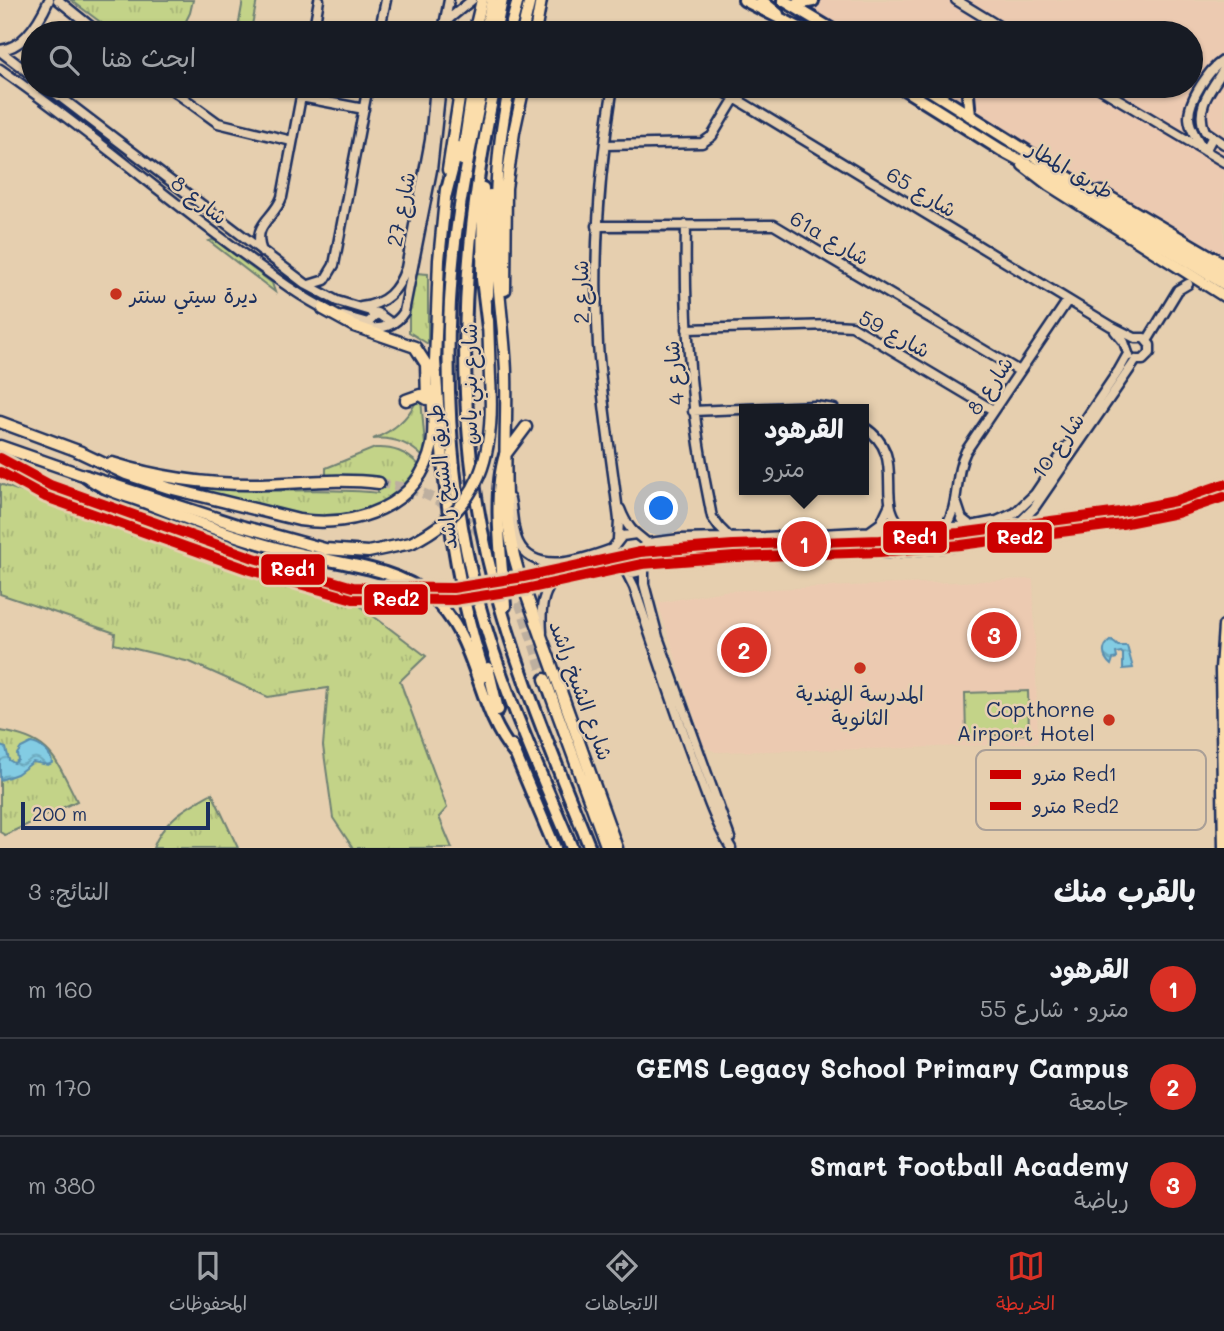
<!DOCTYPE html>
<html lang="ar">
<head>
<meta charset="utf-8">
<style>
	:root { --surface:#171b24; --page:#242831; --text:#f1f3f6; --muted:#9ea1a6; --line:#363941; --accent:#d93025 }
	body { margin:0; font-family:Mali,"Playpen Sans Arabic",sans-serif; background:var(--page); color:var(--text); direction:rtl }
	.scale { position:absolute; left:21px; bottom:18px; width:189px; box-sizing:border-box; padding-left:7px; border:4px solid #1b2f5e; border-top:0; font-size:19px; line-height:24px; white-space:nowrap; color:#1b2f5e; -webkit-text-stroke:5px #e6cfaf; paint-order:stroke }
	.you { position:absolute; left:662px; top:509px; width:24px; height:24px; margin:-18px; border:5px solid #fff; border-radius:50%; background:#1a73e8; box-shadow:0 0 0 10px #1a73e833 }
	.badge { display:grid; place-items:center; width:46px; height:46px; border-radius:50%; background:var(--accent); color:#fff; font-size:23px; font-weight:700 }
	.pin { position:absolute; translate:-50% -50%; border:4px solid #fff; box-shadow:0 2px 7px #0006 }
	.popup { position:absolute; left:739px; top:404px; width:130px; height:91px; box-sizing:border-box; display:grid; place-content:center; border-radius:0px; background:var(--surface); filter:drop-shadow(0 2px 5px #0005); font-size:23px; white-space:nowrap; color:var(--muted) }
	.popup b { font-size:26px; color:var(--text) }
	.popup::after { content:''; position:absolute; left:50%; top:100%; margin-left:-14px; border:14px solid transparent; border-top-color:var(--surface) }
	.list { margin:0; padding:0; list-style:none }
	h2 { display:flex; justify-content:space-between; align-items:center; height:91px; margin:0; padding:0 28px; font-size:30px }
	h2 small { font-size:23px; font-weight:400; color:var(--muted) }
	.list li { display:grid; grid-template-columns:46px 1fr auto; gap:21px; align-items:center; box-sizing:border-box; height:98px; padding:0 28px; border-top:2px solid var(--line) }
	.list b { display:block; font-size:26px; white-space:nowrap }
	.list p { margin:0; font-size:23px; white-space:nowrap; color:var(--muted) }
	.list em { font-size:23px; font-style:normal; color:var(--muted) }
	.icon { flex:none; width:38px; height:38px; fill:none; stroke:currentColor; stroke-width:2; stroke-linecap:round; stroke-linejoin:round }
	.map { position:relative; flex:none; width:1224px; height:848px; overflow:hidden; direction:ltr }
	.search { position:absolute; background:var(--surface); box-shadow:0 2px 5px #0004; left:21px; right:21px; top:21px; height:77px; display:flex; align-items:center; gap:18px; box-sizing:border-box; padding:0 24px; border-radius:38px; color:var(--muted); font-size:26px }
	.sheet { height:385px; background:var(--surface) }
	nav { display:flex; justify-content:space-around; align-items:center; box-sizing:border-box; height:98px; border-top:2px solid var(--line); background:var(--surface); font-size:19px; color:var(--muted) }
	nav a { display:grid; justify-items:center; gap:4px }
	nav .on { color:var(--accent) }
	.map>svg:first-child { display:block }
</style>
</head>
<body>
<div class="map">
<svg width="1224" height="848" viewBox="0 0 1224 848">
	<defs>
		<pattern id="grass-tufts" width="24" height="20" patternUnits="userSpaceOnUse" patternTransform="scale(1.75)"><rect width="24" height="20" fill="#c3d388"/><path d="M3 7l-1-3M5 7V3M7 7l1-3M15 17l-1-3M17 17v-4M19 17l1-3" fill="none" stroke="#a7b578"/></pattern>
		<pattern id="water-waves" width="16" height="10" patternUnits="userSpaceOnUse" patternTransform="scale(1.75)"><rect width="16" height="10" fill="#83cce3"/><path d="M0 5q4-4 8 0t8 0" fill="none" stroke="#6aa6bb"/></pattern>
	</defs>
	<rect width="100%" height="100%" fill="#e6cfaf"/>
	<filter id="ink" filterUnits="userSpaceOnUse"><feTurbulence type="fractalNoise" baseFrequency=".0143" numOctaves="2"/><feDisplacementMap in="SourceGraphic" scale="14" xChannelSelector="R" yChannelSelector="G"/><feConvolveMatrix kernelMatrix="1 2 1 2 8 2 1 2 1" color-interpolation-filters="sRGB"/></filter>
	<g filter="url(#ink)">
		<!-- built -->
		<path fill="#eccab1" d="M789,0H1224V262L928,86H1191V33H842Z
			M1033,579L1038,743L909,748L716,752L704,747L658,603L724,591Z"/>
		<!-- grass -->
		<path fill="url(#grass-tufts)" stroke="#6f8173" stroke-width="2" d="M71,0H193L190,13L180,33H115Z
			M243,0H257L251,30L238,28Z
			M212,240L216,241L272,283L275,292L209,241Z
			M415,273L428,274V344L409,332V310Z
			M421,399L425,445L423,457C409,443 392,437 373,439C393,431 407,420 417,400Z
			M375,448C393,447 406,452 419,465C369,546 281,511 206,493V488C263,495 321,486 378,493L380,480L326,475V468Z
			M0,484L218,561L360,606L426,656L400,681L447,808L439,817L452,848H353L333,818L323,746L328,688L268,697L190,662L114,644L115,633L0,594Z
			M0,731C52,739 55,758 77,801L5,835L0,832Z
			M212,793L238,848H153C164,819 186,808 212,793Z"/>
		<!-- pitch -->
		<path fill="#c3d388" stroke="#6f8173" stroke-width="2" d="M1028,691L1029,734L966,736L965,693Z"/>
		<!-- water -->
		<path fill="url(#water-waves)" stroke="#598dae" stroke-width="2" d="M1111,640L1118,646H1127L1133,668L1123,669V654L1121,652L1116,653L1117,658L1113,659L1111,665C1102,657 1101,647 1111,640Z
			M31,743C40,744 52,754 52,763L48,765L33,762L17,774L0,780V746L6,748L9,760L14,763L18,760L17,754L21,748Z"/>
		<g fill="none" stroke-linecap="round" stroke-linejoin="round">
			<!-- major-tunnel -->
			<path stroke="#bdaf9f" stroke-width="10" stroke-dasharray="10 5" stroke-linecap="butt" d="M379,483C396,486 416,489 431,497C508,535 519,605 545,679"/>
			<!-- minor casing -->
			<g stroke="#1b2f5e" stroke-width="13">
				<path id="minor" d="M58,0L99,33
					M956,0L1010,33
					M444,25L449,0
					M186,33L203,29L217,33
					M313,33L319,0
					M379,33L386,0
					M439,33L450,18L472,0
					M0,50C24,48 40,20 49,0
					M0,51L33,76
					M0,69C83,126 158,192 239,251C268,272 297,295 329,311
					M1224,69C1212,88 1194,108 1205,131L1224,144
					M46,86L307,285L337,301L377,313L391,323
					M167,86L218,123L292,141
					M613,86C599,171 593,258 598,345C602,404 612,461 619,520L618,539
					M715,86L1111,326L1135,338H1144L1150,345V353L1143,360H1136
					M1096,86L1224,162
					M301,97L364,109
					M1212,138L1205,151C1186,124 1183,114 1201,85C1208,75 1213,67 1224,60
					M605,145L702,143L712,136L735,98
					M686,225C684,327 691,417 712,517L719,527L730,538
					M597,226L774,225L1019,371
					M262,252C251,223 274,220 282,197L303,86
					M309,285L325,280L334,265L368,86
					M361,307C386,304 398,291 406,268L430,140L435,86
					M343,316L368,323L374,317L371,312
					M366,327C381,331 396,325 404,312L432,170L441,86
					M687,329L833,325L852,326L993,410
					M1115,331L1124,342L1129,356
					M1147,341L1178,290L1188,284
					M693,411L815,406L834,409
					M864,427C911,457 870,504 906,530
					M510,499C513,513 512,529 518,542C534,577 585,559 612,549
					M957,504L962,519L971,526
					M620,509C623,517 626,523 631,529C640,540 662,546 647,565C642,572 635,573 627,573L614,564L612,549L622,536L636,534
					M956,527L954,538L960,546
					M944,528C961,506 953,476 966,451L1068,300
					M870,531L881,523L890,504
					M648,543L680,539L765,537L971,526L997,521L1015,513L1035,494L1119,370L1128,354
					M887,553C892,537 917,543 931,542L934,535L928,529
					M650,559L677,555L887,553L960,546L1002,534L1019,523L1034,508L1136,360
					M644,568V584L658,637L730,838
					M627,573L634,587C653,644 672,702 693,759C704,789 714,821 731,848
					M542,632C537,571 565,574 614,564"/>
			</g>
			<!-- major casing -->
			<g stroke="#1b2f5e" stroke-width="15">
				<path id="major" d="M474,33L482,0
					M522,33L530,0
					M535,33L541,0
					M510,86C496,148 493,214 498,277C500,309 505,341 506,373C508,440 498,509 519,574L617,848
					M1023,165L1049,185L1224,296
					M448,170L461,86
					M1101,192L1224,264
					M505,290L506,188L514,132L524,86
					M488,295L490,195
					M323,309L354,326L415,347L426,364L427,399
					M488,320L490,379
					M432,369L435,361L439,260L446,189
					M406,400L420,395L427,399
					M0,422L81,452
					M0,446L86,476L241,526L325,549L368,552L411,543
					M77,451L126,474L169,488L299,520C355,528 419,507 432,445C435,428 433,409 432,391
					M505,455L526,427
					M112,463C160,478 211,485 261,484C301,483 339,478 379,483
					M545,679L607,848
					M1224,848L1221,669L1224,626"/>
			</g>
			<!-- highway casing -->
			<g stroke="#1b2f5e" stroke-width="16">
				<path id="highway" d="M744,0L809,33
					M761,0L778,14
					M783,0L838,33
					M792,5L813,1
					M485,33L492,0
					M495,33L502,0
					M509,33L518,0
					M483,86C472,137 461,190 455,242C442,356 448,490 478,600C501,686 538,767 572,848
					M495,86C462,240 452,404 488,559C511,658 552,753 590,848
					M899,86L1001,150L1051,177L1224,284
					M923,86L1224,275
					M968,95L970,116
					M462,160L473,86
					M483,188L482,279L488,328
					M446,194L458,147
					M435,361C442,468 451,574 485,676
					M505,455C492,497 502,562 505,606
					M86,476C104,491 128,496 149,504C200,524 251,543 305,555C347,565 395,568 430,596C479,636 475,707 514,753
					M488,668L498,710
					M512,746L555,848"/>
			</g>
			<!-- minor -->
			<use href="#minor" stroke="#e6cfaf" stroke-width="8"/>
			<!-- major -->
			<use href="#major" stroke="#fbddab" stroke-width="10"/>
			<!-- highway -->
			<use href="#highway" stroke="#fbddab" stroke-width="10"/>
			<!-- major-bridge casing -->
			<g stroke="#1b2f5e" stroke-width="15" stroke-linecap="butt">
				<path id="major-bridge" d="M411,543C482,508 495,453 490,379"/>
			</g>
			<!-- major-bridge -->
			<use href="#major-bridge" stroke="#fbddab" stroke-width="10"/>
			<!-- metro-1 casing -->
			<g stroke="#e6cfaf" stroke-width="16">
				<path id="metro-1" d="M0,458L50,485L254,558L353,587L453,588L523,577L640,552L733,545L880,540L959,533L1120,512L1175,501L1224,484"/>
			</g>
			<!-- metro-2 casing -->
			<g stroke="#e6cfaf" stroke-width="16">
				<path id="metro-2" d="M0,472L46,497L250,570L353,599L454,600L526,589L642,564L734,557L880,552L961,545L1122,524L1177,513L1224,497"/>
			</g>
			<!-- metro-1 -->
			<use href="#metro-1" stroke="#c00" stroke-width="10"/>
			<!-- metro-2 -->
			<use href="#metro-2" stroke="#c00" stroke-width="10"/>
		</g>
	</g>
	<!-- markers -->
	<g fill="#c8321e" stroke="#e6cfaf" stroke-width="2.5">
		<circle cx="116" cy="294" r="7"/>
		<circle cx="860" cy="668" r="7"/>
		<circle cx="1109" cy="720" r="7"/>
	</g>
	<g text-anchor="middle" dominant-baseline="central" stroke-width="5" stroke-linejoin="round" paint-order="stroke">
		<!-- street labels -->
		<g font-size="21" fill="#1b2f5e" stroke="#e6cfaf">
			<text transform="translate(1071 169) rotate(30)">طريق المطار</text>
			<text transform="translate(922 191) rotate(31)">شارع 65</text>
			<text transform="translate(200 199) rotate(38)">شارع 8</text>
			<text transform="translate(400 209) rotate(-79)">شارع 27</text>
			<text transform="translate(830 237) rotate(30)">61a شارع</text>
			<text transform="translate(580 292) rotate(-91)">شارع 2</text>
			<text transform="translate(895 333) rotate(28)">شارع 59</text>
			<text transform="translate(673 373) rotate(-95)">شارع 4</text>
			<text transform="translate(468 384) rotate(-90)">شارع بني ياس</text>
			<text transform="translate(989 385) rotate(-56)">شارع 8</text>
			<text transform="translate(1057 445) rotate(-55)">شارع 10</text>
			<text transform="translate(441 477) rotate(-96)">طريق الشيخ راشد</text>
			<text transform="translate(582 690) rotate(70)">شارع الشيخ راشد</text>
		</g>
		<!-- poi labels -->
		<g font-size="21" fill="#1b2f5e" stroke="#e6cfaf" text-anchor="start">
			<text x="130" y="294">ديرة سيتي سنتر</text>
			<text x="860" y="692" text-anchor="middle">المدرسة الهندية<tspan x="860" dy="24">الثانوية</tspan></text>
			<text x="1095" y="708" text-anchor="end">Copthorne<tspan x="1095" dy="24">Airport Hotel</tspan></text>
		</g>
	</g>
	<!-- legend -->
	<rect x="976" y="750" width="230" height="80" rx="10" fill="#e6cfaf" stroke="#a99f97" stroke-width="2"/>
	<rect x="990" y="770" width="31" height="9" fill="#c00"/>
	<rect x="990" y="802" width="31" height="8" fill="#c00"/>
	<g font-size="19" fill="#1b2f5e">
		<text x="1033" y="781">مترو Red1</text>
		<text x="1033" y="813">مترو Red2</text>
	</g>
	<g stroke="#e6cfaf" stroke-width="2.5">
		<rect x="882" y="520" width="66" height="34" rx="7" fill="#c00"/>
		<rect x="986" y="521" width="67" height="33" rx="7" fill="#c00"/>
		<rect x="260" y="553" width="66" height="33" rx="7" fill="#c00"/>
		<rect x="363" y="583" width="66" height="33" rx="7" fill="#c00"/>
	</g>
	<g font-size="19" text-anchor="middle" font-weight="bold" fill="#fff">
		<text x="915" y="544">Red1</text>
		<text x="1020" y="544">Red2</text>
		<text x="293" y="576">Red1</text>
		<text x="396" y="606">Red2</text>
	</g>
</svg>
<div class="scale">200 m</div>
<div class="you"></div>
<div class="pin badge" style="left:804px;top:544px">1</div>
<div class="popup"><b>القرهود</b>مترو</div>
<div class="pin badge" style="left:744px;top:650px">2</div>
<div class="pin badge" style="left:994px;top:635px">3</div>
<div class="search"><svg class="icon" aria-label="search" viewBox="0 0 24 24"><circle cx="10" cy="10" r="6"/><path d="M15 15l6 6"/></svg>ابحث هنا</div>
</div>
<section class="sheet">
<h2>بالقرب منك<small>النتائج: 3</small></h2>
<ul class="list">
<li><span class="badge">1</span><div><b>القرهود</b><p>مترو · شارع 55</p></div><em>160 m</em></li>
<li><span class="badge">2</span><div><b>GEMS Legacy School Primary Campus</b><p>جامعة</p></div><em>170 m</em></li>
<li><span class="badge">3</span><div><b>Smart Football Academy</b><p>رياضة</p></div><em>380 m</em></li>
</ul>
</section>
<nav>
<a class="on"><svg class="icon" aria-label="map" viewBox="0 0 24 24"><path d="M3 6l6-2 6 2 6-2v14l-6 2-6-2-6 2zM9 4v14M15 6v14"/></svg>الخريطة</a>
<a><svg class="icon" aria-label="directions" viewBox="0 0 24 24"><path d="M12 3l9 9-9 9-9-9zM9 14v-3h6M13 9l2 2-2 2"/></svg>الاتجاهات</a>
<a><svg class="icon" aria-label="saved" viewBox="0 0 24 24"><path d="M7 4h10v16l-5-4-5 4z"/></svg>المحفوظات</a>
</nav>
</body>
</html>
